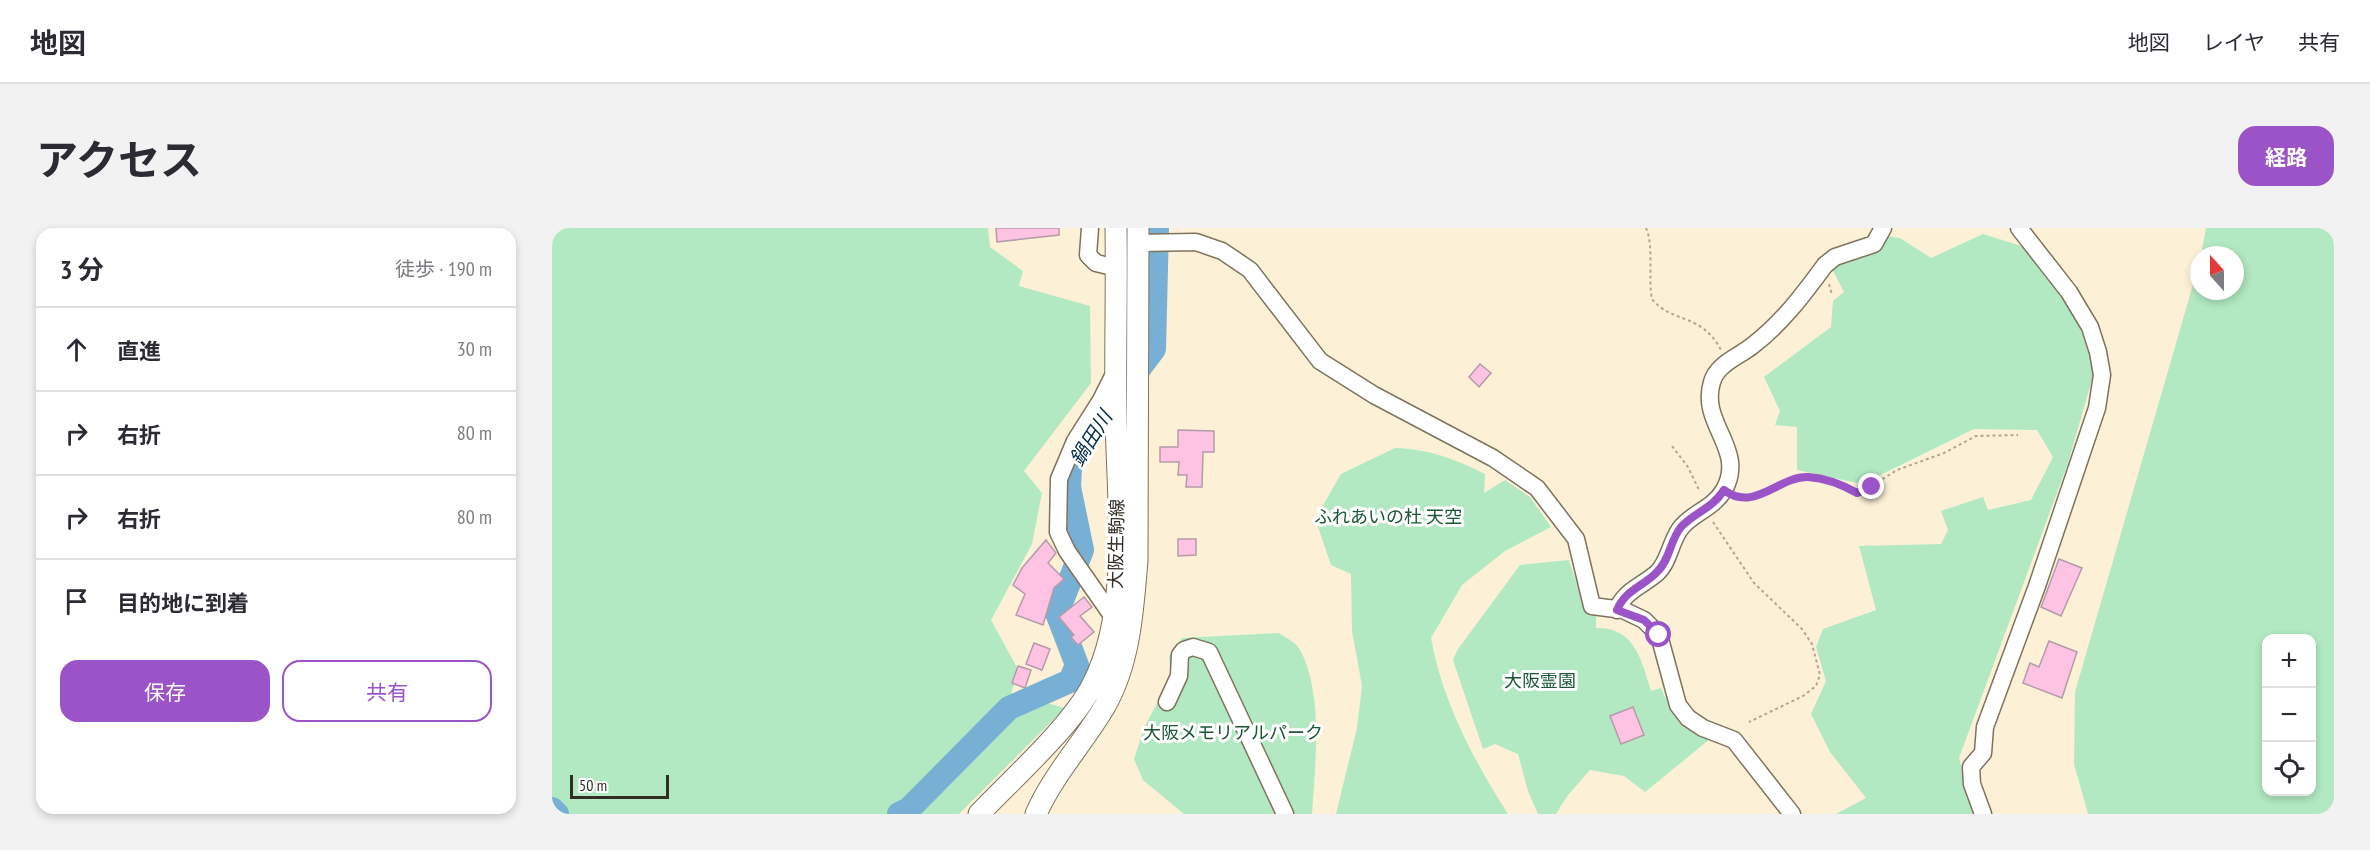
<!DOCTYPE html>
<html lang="ja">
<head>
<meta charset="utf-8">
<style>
	:root { --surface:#fff; --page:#f2f2f3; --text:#2b2b33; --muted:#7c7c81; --line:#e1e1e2; --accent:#9b54c8 }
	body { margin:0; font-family:"PT Sans Narrow","Noto Sans JP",sans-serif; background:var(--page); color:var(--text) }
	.controls { position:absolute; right:18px; bottom:18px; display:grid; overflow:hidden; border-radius:12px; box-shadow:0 3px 9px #0003 }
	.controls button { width:54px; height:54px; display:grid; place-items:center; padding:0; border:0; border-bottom:2px solid var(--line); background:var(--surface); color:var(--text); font:30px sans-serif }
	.compass { position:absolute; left:1638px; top:18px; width:54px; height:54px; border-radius:50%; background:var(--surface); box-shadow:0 3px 9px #0003; rotate:339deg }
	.scale { position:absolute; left:18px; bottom:15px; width:99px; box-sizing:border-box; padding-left:6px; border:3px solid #332e24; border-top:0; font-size:16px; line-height:21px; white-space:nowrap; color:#332e24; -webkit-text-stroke:4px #fff; paint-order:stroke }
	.stop { position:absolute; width:18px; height:18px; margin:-14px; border:4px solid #9b54c8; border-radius:50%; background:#fff }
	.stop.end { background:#9b54c8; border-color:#fff; box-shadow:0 2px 6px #0008 }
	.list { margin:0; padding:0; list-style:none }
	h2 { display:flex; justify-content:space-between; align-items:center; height:78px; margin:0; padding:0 24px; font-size:26px }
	h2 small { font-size:20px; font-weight:400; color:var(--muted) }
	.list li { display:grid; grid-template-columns:39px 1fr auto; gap:18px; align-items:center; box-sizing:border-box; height:84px; padding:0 24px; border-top:2px solid var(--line) }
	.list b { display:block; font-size:22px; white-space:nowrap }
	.list em { font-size:20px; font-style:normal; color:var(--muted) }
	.actions { display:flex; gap:12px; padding:18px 24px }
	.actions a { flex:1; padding:14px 0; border:2px solid var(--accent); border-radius:18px; text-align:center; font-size:21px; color:var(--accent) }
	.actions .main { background:var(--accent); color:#fff }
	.icon { flex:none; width:33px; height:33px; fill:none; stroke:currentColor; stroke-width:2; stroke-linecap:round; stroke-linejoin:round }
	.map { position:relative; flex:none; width:1782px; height:586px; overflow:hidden; border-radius:18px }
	header { display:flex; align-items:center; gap:36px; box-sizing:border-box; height:84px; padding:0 30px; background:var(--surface); border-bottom:2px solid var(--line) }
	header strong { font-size:28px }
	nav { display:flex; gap:33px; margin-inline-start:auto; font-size:21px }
	.intro { display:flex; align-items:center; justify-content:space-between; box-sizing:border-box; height:144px; padding:0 36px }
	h1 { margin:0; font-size:42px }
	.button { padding:15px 27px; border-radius:18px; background:var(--accent); color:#fff; font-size:21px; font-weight:700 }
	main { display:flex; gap:36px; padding:0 36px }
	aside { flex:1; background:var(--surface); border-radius:18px; box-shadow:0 3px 9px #0003 }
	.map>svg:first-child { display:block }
</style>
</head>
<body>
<header>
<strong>地図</strong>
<nav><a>地図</a><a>レイヤ</a><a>共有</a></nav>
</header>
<div class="intro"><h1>アクセス</h1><a class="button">経路</a></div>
<main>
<aside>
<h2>3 分<small>徒歩 · 190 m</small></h2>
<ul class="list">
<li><svg class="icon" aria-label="ahead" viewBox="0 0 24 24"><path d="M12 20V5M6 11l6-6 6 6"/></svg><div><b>直進</b></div><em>30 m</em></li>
<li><svg class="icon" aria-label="right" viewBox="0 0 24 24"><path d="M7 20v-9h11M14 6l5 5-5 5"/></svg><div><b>右折</b></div><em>80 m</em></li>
<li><svg class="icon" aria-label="right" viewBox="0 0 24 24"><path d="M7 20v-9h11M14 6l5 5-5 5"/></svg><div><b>右折</b></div><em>80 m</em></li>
<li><svg class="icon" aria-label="arrive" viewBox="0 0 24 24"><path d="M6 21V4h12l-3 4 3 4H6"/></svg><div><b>目的地に到着</b></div></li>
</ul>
<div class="actions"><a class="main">保存</a><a>共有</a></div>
</aside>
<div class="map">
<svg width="1782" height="586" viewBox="0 0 1782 586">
	<rect width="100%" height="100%" fill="#fcf0d7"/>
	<!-- green -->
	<path fill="#b2e9c2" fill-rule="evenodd" d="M0,0H436L438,19L471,43L467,58L538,78L539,155L472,243L490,265L480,316L439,392L467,443L459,465L513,480L407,586H0Z
		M1654,0H1782V586H1536L1522,536L1523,464L1647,36V63H1683V27H1649ZM1714,410H1760V564H1714Z
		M1431,6L1479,21L1523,87L1543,141L1516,235L1407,530L1423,586H1284L1314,570L1278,524L1259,486L1274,453L1264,419L1271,401L1324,382L1307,318L1389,316L1396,302L1389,283L1431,269L1436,282L1479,272L1501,229L1485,202L1422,201L1310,256L1245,242V199L1223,197L1228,183L1212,149L1279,99L1281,73L1292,64L1278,37L1333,8L1348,10L1379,30Z
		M843,220C877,221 903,231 933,246L932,265L953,252L978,269L999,299L953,323L910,357L879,410C890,473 922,533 956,586H784L805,500L810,458L800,403L799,346L779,337L766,299L767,284L789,246Z
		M1017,332L1035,387L1044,388V400C1083,398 1090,434 1099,463L1109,460C1120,486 1131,501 1158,511L1093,564L1072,548L1038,542L1016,567L1004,586H986L976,563L966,526L943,516L931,521L901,432L906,421L968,337Z
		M727,405C734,410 745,415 748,422C772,466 763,538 760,586H632L591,552L582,531L592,500L619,449L617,428L630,410Z"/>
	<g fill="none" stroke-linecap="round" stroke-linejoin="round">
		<!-- river -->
		<path stroke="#78b0d5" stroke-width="24" d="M0,581L5,586
			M347,586L357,581L457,480L518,453L525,437L505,385L530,322L517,259L518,240L531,215L602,121L605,0"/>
	</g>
	<!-- building -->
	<path fill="#fec2e2" stroke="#b59ba9" stroke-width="1.5" d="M444,0H507V7L445,14Z
		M928,136L939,145L927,159L917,149Z
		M626,202L662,203V224H651L650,259H634L635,247H626L627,234H608V219H626Z
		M626,311H644V327L626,328Z
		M494,312L504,325L496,335L512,351L502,360L491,397L464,387L473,366L461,357L470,340Z
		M1507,331L1530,340L1509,388L1489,379Z
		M532,369L540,379L528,388L542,404L526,417L519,409L522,407L507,389Z
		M1497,413L1525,424L1510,470L1471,455L1478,435L1487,439Z
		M482,415L498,421L490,442L474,436Z
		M466,438L479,442L473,460L460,455Z
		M1081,479L1092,507L1069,516L1058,488Z"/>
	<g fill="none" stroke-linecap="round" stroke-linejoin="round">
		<!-- minor casing -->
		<g stroke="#7e735d" stroke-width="19">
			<path id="minor" d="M538,0L536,27L544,35L565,40
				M586,15L644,14L670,23L698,42L768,133L822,167L941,230L985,260L1024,311L1040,378L1071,382L1092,392L1107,407L1126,477L1136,490L1151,500L1182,512L1240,586
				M1065,382C1072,363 1090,358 1105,345C1117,334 1118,315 1128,301C1139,285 1160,282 1172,262C1195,221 1147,196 1160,154C1165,136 1186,129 1200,118C1230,95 1251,67 1273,37L1283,29L1322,16L1331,0
				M561,389L515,323L506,304L507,251L523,213L549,172L563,144
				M615,474L627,448L628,427L632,422L641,419L657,424L733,586
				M1431,586L1420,556L1419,539L1431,525L1433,499L1485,358L1545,180L1550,147L1546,124L1538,99L1517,64L1467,0"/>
		</g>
		<!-- major casing -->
		<g stroke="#7e735d" stroke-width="23">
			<path id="major" d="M427,586C461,550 520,498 541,456C580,379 565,271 564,187C563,124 565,62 564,0
				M484,586C501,547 532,514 553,478C578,434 581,381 585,332L586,0"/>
		</g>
		<!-- path -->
		<path stroke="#b1a794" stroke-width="2" stroke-dasharray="3 3" stroke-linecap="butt" d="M1094,0C1102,17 1096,52 1100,71C1120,96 1149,84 1169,122
			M1277,56L1280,67
			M1120,218L1136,239L1148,264
			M1184,269C1212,272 1235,248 1256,249C1272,250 1298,266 1310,264L1345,242L1392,225L1424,208L1466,207
			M1161,294L1202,355L1250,401L1260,416L1268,447L1264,458L1251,468L1197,494"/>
		<!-- minor -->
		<use href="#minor" stroke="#fff" stroke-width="16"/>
		<!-- major -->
		<use href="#major" stroke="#fff" stroke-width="21"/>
	</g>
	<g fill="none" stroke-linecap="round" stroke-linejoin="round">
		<!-- route -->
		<path stroke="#9b54c8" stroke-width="8" d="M1107,407L1092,392L1065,382C1073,362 1092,358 1105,344C1118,332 1118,312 1129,299C1143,284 1160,281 1172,262C1202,285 1227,248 1256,249C1272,250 1291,257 1305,265L1320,259"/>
	</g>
	<g text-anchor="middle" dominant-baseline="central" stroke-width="6" stroke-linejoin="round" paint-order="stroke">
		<!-- park labels -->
		<g font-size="18" fill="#195833" stroke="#fff">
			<text x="836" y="288">ふれあいの杜 天空</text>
			<text x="988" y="452">大阪霊園</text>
			<text x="681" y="504">大阪メモリアルパーク</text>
		</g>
		<!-- street labels -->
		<g font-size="18" fill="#332e24" stroke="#fff">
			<text transform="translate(564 316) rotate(-89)">大阪生駒線</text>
		</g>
		<!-- water labels -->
		<g font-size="20" font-style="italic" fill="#002d46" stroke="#fff">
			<text transform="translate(539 210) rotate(-58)">鍋田川</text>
		</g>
	</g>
</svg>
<div class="controls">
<button>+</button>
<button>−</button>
<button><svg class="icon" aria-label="locate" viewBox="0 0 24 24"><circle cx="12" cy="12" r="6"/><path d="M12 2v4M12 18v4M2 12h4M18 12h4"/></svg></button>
</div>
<svg class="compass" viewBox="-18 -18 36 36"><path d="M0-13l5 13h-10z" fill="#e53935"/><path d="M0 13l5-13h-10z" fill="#7c7c81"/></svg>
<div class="scale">50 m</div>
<div class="stop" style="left:1107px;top:407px"></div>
<div class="stop end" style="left:1320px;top:259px"></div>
</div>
</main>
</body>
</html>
